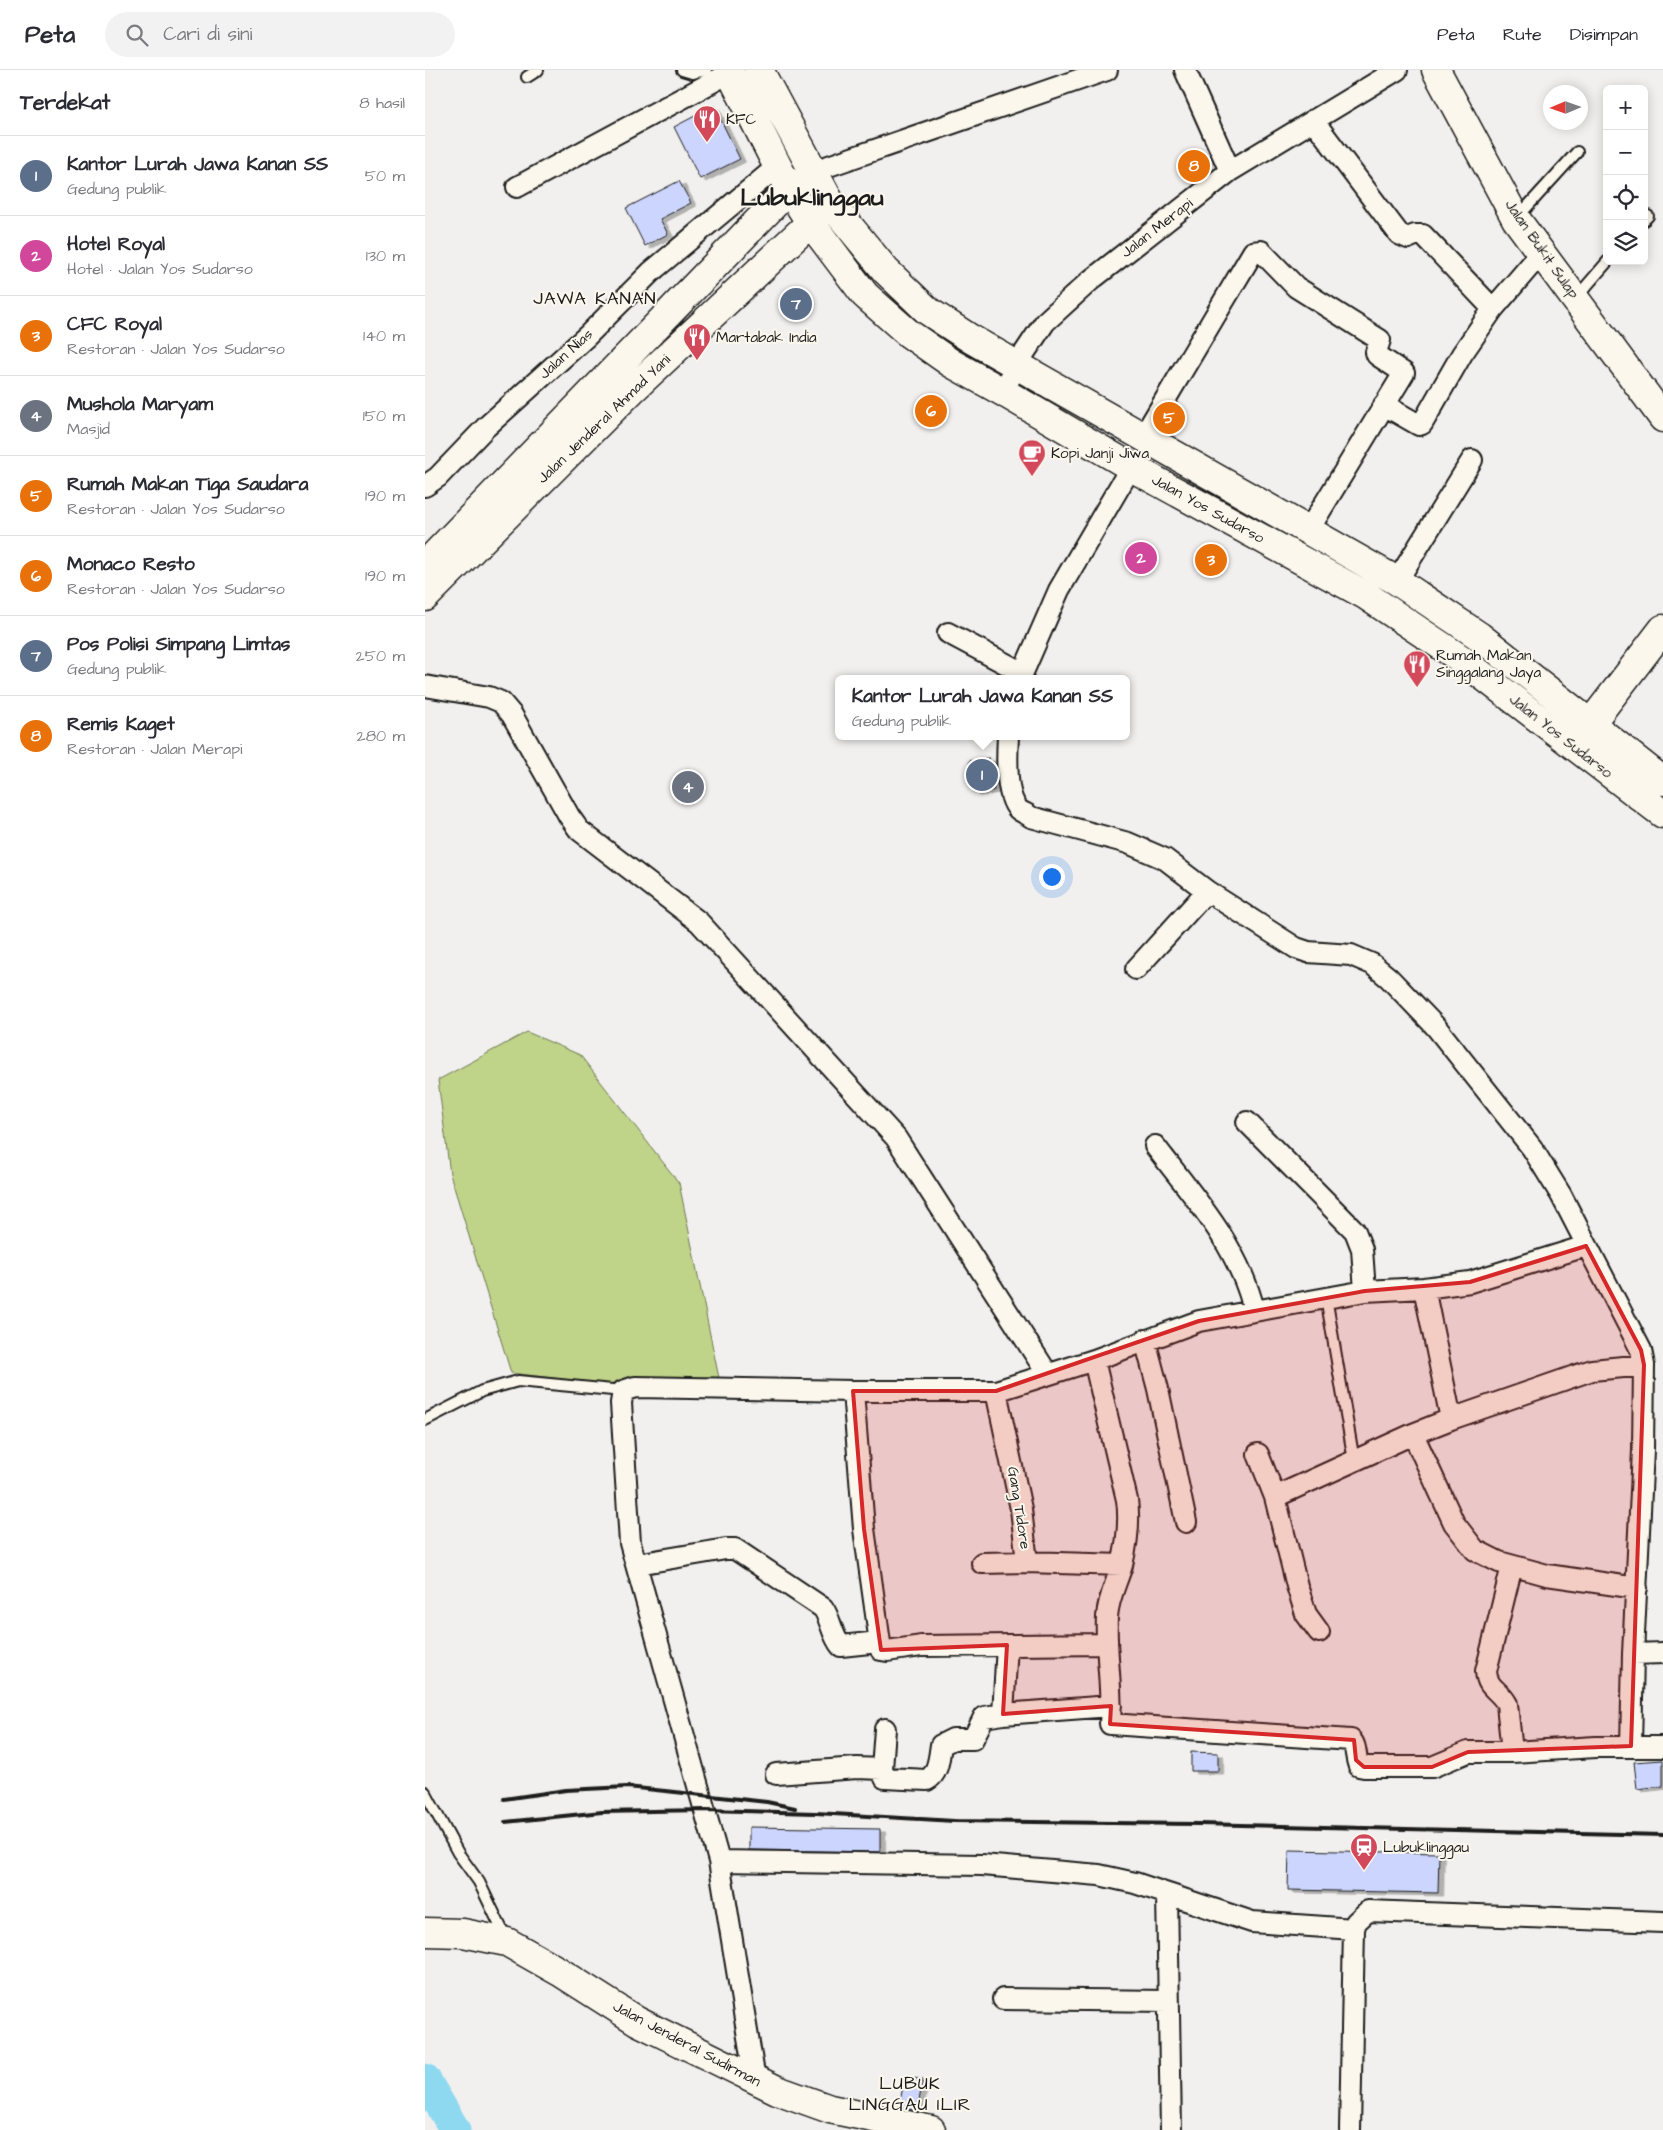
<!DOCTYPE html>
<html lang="id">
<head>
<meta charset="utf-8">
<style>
	:root { --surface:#fff; --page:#f2f2f3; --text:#2b2b33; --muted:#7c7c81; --line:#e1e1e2; --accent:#d1495b }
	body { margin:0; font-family:"Architects Daughter",sans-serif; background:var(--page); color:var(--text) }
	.controls { position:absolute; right:15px; top:15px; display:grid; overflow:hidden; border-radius:8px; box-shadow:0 2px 12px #0003 }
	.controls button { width:45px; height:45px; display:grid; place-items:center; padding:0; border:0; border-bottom:1px solid var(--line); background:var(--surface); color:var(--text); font:25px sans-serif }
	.compass { position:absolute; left:1118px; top:15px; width:45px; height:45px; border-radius:50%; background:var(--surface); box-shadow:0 2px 12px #0003; rotate:268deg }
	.you { position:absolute; left:626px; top:806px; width:18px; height:18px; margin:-12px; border:4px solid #fff; border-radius:50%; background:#1a73e8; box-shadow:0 0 0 8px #1a73e833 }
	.badge { display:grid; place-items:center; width:32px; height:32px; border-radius:50%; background:var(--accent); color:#fff; font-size:16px; font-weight:700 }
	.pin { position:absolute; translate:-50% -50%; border:2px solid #fff; box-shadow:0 1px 5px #0006 }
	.popup { position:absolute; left:410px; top:605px; width:295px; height:65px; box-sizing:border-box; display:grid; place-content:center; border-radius:8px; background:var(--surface); filter:drop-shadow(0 1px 4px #0005); font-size:16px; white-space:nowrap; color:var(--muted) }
	.popup b { font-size:19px; color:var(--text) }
	.popup::after { content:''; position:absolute; left:50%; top:100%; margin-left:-10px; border:10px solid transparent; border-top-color:var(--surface) }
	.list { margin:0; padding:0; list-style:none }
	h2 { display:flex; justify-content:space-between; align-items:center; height:65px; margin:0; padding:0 20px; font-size:21px }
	h2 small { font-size:16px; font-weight:400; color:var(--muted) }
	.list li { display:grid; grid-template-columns:32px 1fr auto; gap:15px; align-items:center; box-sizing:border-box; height:80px; padding:0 20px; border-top:1px solid var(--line) }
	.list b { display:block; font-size:19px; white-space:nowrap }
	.list p { margin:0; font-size:16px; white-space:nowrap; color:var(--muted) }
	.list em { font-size:16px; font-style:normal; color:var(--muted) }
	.icon { flex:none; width:28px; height:28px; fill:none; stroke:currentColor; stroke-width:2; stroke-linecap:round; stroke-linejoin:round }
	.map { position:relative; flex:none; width:1238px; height:2060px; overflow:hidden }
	header { display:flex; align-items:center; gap:30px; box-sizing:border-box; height:70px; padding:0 25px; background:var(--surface); border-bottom:1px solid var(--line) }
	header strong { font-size:24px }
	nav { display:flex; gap:28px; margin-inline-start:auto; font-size:18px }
	.search { width:350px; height:45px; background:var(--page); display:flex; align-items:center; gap:12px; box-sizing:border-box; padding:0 18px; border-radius:28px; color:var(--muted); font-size:19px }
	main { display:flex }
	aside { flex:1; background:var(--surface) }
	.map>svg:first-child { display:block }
</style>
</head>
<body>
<header>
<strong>Peta</strong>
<div class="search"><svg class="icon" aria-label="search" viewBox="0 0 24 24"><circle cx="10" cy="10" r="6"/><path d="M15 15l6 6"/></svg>Cari di sini</div>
<nav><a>Peta</a><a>Rute</a><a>Disimpan</a></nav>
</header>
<main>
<aside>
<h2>Terdekat<small>8 hasil</small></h2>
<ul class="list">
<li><span class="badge" style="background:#5c6f8a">1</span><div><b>Kantor Lurah Jawa Kanan SS</b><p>Gedung publik</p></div><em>50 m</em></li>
<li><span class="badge" style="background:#d1479c">2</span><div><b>Hotel Royal</b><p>Hotel · Jalan Yos Sudarso</p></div><em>130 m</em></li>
<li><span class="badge" style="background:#e8710a">3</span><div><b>CFC Royal</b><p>Restoran · Jalan Yos Sudarso</p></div><em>140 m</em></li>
<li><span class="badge" style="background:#6b7280">4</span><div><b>Mushola Maryam</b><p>Masjid</p></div><em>150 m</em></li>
<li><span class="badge" style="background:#e8710a">5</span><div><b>Rumah Makan Tiga Saudara</b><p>Restoran · Jalan Yos Sudarso</p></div><em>190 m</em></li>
<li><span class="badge" style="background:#e8710a">6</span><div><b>Monaco Resto</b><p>Restoran · Jalan Yos Sudarso</p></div><em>190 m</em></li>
<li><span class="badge" style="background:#5c6f8a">7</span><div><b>Pos Polisi Simpang Limtas</b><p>Gedung publik</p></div><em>250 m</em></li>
<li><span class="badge" style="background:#e8710a">8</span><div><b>Remis Kaget</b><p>Restoran · Jalan Merapi</p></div><em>280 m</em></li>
</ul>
</aside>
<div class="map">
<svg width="1238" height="2060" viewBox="0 0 1238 2060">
	<defs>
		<filter id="shadow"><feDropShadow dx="5.5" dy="3" stdDeviation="0" flood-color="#0004"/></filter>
	</defs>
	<rect width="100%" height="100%" fill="#f1f0ef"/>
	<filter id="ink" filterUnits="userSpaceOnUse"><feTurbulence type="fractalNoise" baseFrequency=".02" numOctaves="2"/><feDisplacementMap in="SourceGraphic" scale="10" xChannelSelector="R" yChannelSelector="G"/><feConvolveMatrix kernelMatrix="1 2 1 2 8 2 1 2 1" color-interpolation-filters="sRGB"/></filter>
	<g filter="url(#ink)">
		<!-- green -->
		<path fill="#bfd389" stroke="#6e7852" d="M102,962L155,985L254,1113L295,1313L197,1316L86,1303L25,1104L13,1010Z"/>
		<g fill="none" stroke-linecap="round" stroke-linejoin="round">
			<!-- river -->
			<path stroke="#8fd9f0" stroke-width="31" d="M0,2009L30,2060"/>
		</g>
		<!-- building -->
		<path fill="#cbd5fd" stroke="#1c1c1c" filter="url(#shadow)" d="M289,36L315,89L275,109L249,57Z
			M254,111L266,133L235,149L243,164L220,176L201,138Z
			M564,688L569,720L549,723L544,691Z
			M766,1682L793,1683V1701H766Z
			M1238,1690V1716L1212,1719L1209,1692Z
			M324,1757L455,1759V1782L324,1780Z
			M864,1780L1014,1783L1013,1823L863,1820Z
			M480,2006L498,2010L492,2041L474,2037Z"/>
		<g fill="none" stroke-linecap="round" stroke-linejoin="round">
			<!-- lane casing -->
			<g stroke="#1c1c1c" stroke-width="14">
				<path id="lane" d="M257,0L267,3L281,0
					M102,7L113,0
					M1092,148L1152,82
					M1219,150L1223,146
					M1151,228L1183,191
					M901,1227L929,1391
					M0,1350L57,1321L93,1311L198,1321
					M0,1722L33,1783L54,1812L81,1868"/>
			</g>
			<!-- street casing -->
			<g stroke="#1c1c1c" stroke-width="24">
				<path id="street" d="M760,0L805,101
					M888,50L974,164L983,168L990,165H998L1068,239
					M389,101L682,0
					M92,117L306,2
					M578,322L592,294L620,252L666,210L805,101L972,0
					M959,335L994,355L997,354L1037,284L1068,239L1116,183
					M718,367L828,182L836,181L871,217L955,270L951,282L952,285L979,303L883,461
					M0,416L13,407L61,357L162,266L226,202L353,96
					M972,511L1047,390
					M523,563L598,603
					M595,609L634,520L706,397
					M0,616L64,627L76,632L87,645L144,746L154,760L274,852L471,1068L622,1303
					M583,666C582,684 580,725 593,739C596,742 602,744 606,747L703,773L740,789L782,821L871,878L883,882L926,885L947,894L964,908L1011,957L1107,1078L1136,1125L1216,1280L1219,1295L1218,1380L1208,1584L1206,1676
					M711,899L782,821
					M822,1052L930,1161L937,1179L940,1221
					M730,1076C768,1126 814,1176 829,1240
					M999,1218L1026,1349
					M720,1270L733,1319L761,1452
					M669,1290L702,1430C705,1452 702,1474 697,1495C692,1512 683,1528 682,1547C680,1583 688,1618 685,1654L926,1670C932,1676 930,1688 934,1696L939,1697H1007L1043,1682H1087L1171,1677H1238
					M428,1321L439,1459L456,1580L462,1581L496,1576L681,1574
					M571,1321L596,1439L602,1492L697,1495
					M988,1364L1029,1453L1050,1480L1074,1492L1122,1505L1212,1518
					M833,1384L850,1427L872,1516L881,1544L894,1562
					M850,1427L988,1364L1026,1349L1167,1300L1219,1295
					M557,1493L602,1492
					M212,1494L301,1479H310L398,1538C406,1549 407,1566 416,1576L454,1572
					M1087,1496L1061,1601C1062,1619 1074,1619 1082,1634L1087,1682
					M582,1575L578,1644L686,1636
					M1208,1584L1238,1583
					M457,1699L460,1659
					M351,1704L432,1698L457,1699L460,1708L502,1710C514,1704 514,1686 516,1675L528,1669H548L559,1647L578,1644
					M294,1791L557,1795L674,1805L710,1813L827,1852L929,1859
					M742,1824L746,2060
					M578,1929L743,1931
					M330,2010L294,1791L205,1473L196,1333L198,1321L210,1317L428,1321H571L669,1290L774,1251L940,1221L999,1218L1045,1212L1161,1176
					M925,2060L929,1859L931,1852L943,1841L1238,1852"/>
			</g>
			<!-- secondary casing -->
			<g stroke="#1c1c1c" stroke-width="31">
				<path id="secondary" d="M1011,0L1091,149L1238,348
					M1166,653L1238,559
					M0,1862L38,1863L82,1872L135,1902L212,1951L352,2020L405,2039L506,2060"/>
			</g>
			<!-- highway casing -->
			<g stroke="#1c1c1c" stroke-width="31">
				<path id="highway" d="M304,0L364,119L385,152L440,225L483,263L526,293L578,322L706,397L942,526L1036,589L1238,744
					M334,0L406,134L461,201L503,241L546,269L972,511L1054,566L1238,711
					M0,495L364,119L378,110
					M0,527L206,321L399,140"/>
			</g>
			<!-- lane -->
			<use href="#lane" stroke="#fbf7ec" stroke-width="10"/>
			<!-- street -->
			<use href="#street" stroke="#fbf7ec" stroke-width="20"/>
			<!-- secondary -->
			<use href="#secondary" stroke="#fbf7ec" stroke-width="28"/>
			<!-- highway -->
			<use href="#highway" stroke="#fbf7ec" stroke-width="28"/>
			<!-- rail -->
			<path stroke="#1c1c1c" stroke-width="4" d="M79,1729L141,1720L202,1717L342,1732L370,1738
				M80,1752L177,1742L281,1740L391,1743L529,1751L775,1754L1238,1765"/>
		</g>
	</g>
	<!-- marked area -->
	<path fill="#d62828" fill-opacity="0.2" stroke="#d62828" stroke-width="4" stroke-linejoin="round" d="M1161,1176L1216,1280L1219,1295L1206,1676L1043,1682L1007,1697H939L931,1690L929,1670L685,1654L686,1636L578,1644L582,1575L456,1580L439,1459L428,1321H571L774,1251L940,1221L1045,1212Z"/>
	<!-- icons -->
	<defs>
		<g id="restaurant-pin" transform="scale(1.4375)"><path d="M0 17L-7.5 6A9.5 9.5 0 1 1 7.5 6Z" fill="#d1495b" stroke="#fbf7ec"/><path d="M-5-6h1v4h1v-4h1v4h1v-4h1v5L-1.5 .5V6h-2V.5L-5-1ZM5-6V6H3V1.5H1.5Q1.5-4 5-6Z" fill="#fff"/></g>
		<g id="cafe-pin" transform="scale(1.4375)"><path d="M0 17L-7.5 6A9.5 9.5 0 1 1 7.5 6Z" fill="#d1495b" stroke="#fbf7ec"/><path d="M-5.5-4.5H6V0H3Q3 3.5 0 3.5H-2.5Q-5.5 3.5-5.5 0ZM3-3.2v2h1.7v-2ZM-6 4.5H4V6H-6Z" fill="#fff"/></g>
		<g id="station-pin" transform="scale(1.4375)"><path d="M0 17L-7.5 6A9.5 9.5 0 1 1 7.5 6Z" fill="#d1495b" stroke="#fbf7ec"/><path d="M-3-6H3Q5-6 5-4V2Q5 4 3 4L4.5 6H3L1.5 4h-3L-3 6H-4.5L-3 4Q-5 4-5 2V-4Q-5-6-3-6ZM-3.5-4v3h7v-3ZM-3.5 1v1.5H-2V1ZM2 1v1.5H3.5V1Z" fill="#fff"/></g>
	</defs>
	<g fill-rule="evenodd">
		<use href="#restaurant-pin" x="282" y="49"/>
		<use href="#restaurant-pin" x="272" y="267"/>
		<use href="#cafe-pin" x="607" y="383"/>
		<use href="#restaurant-pin" x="992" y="594"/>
		<use href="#station-pin" x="939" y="1777"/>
	</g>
	<g text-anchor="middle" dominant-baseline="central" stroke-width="4" stroke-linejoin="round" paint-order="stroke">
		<!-- poi labels -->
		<g font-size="15" fill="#1c1c1c" stroke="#fbf7ec" text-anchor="start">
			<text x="301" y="49">KFC</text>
			<text x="291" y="267">Martabak India</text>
			<text x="626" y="383">Kopi Janji Jiwa</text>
			<text x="1011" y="585">Rumah Makan<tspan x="1011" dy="17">Singgalang Jaya</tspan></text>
			<text x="958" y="1777">Lubuklinggau</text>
		</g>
		<!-- street labels -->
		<g font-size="15" fill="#1c1c1c" stroke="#fbf7ec">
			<text transform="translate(732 158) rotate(-38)">Jalan Merapi</text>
			<text transform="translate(1117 179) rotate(55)">Jalan Bukit Sulap</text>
			<text transform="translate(141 284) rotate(-42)">Jalan Nias</text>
			<text transform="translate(179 349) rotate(-44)">Jalan Jenderal Ahmad Yani</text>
			<text transform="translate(783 439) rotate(29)">Jalan Yos Sudarso</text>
			<text transform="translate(1136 666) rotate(38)">Jalan Yos Sudarso</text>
			<text transform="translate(594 1438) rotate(81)">Gang Tidore</text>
			<text transform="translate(262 1974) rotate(28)">Jalan Jenderal Sudirman</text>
		</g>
		<!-- quarter labels -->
		<g font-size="18" letter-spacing="1" fill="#1c1c1c" stroke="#fbf7ec">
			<text x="170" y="228">JAWA KANAN</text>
			<text x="485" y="2013">LUBUK<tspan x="485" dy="21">LINGGAU ILIR</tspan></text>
		</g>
		<!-- town labels -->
		<g font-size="25" font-weight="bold" fill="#1c1c1c" stroke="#fbf7ec">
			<text x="387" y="127">Lubuklinggau</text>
		</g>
	</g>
</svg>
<div class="controls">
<button>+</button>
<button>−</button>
<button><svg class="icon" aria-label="locate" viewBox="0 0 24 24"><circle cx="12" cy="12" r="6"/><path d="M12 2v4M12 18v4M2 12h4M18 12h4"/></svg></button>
<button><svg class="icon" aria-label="layers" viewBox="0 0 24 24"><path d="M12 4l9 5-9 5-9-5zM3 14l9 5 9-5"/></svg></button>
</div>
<svg class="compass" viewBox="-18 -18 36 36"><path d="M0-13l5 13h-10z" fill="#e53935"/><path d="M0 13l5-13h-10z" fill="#7c7c81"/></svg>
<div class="you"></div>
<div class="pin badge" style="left:557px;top:705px;background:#5c6f8a">1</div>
<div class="popup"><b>Kantor Lurah Jawa Kanan SS</b>Gedung publik</div>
<div class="pin badge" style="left:716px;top:488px;background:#d1479c">2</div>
<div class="pin badge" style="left:786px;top:490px;background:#e8710a">3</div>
<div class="pin badge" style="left:263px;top:717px;background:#6b7280">4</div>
<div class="pin badge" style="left:744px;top:348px;background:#e8710a">5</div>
<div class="pin badge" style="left:506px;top:341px;background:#e8710a">6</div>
<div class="pin badge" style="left:371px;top:234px;background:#5c6f8a">7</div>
<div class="pin badge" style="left:769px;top:96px;background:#e8710a">8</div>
</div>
</main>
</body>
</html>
